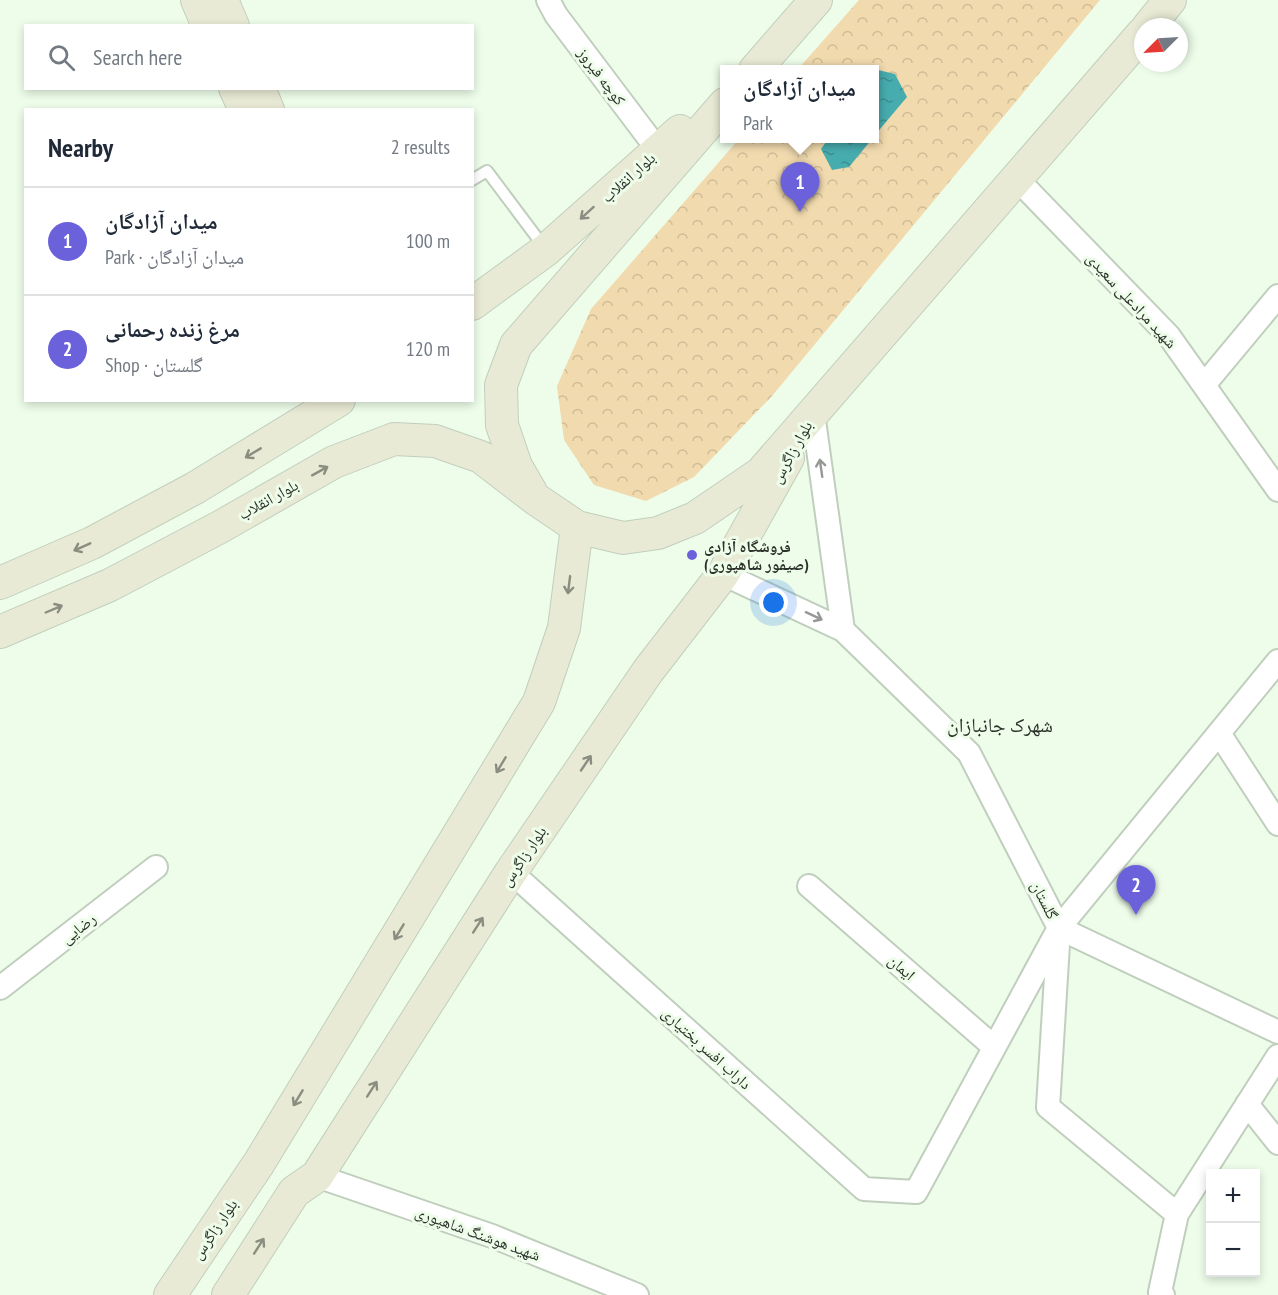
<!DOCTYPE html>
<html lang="en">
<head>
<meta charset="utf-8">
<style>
	:root { --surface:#fff; --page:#f2f2f3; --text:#1f2937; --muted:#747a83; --line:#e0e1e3; --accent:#6a61db }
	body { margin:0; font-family:"PT Sans Narrow","Noto Naskh Arabic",sans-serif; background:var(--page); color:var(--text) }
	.controls { position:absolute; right:18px; bottom:18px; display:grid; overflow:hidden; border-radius:0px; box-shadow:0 3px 9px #0003 }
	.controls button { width:54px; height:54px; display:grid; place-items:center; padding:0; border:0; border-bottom:2px solid var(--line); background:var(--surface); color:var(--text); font:30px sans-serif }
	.compass { position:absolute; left:1134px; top:18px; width:54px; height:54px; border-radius:50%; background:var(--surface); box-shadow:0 3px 9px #0003; rotate:246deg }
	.you { position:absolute; left:774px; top:603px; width:21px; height:21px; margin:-15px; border:4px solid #fff; border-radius:50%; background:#1a73e8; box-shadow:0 0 0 9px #1a73e833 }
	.badge { display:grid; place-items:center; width:39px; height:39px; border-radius:50%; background:var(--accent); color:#fff; font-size:20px; font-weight:700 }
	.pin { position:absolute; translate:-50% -50px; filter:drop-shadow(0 2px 3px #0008) }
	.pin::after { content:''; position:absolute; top:32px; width:21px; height:18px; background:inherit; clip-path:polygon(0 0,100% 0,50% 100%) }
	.popup { position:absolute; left:720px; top:65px; width:159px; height:78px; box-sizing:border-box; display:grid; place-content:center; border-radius:0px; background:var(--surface); filter:drop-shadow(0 2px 4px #0005); font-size:20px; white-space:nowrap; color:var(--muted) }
	.popup b { font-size:22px; color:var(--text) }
	.popup::after { content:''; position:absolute; left:50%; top:100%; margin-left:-12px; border:12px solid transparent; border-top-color:var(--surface) }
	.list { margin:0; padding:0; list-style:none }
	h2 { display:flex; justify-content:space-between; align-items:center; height:78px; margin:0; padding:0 24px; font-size:26px }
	h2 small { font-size:20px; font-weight:400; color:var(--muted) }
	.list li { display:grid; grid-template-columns:39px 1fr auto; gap:18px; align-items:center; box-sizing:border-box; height:108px; padding:0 24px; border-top:2px solid var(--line) }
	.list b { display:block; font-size:22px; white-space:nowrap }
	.list p { margin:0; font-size:20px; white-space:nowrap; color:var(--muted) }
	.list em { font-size:20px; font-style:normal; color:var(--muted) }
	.icon { flex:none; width:33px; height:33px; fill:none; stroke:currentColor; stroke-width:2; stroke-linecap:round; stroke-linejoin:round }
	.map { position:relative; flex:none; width:1278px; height:1295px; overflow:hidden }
	.search { position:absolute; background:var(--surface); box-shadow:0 3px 9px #0003; left:24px; top:24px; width:450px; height:66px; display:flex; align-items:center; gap:15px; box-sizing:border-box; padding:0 21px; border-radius:0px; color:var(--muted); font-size:22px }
	.panel { position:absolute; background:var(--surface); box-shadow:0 3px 9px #0003; left:24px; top:108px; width:450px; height:294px; border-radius:0px }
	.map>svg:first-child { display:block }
</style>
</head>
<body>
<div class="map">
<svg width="1278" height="1295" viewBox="0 0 1278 1295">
	<defs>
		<pattern id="park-crowns" width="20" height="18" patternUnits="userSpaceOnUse" patternTransform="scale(1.5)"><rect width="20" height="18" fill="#f1daae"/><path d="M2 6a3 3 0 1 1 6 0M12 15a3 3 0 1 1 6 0" fill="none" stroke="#cfbc96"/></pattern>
		<pattern id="water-ripples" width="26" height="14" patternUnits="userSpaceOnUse" patternTransform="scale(1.5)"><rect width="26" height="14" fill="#46acae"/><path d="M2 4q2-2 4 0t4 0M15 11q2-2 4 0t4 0" fill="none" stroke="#3b8d8e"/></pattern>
	</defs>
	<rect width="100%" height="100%" fill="#eefdea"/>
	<!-- park -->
	<path fill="url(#park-crowns)" d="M859,0H1100L772,396L694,477L646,501L594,485L564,440L557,386L591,309L739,139L875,138V70L798,69Z"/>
	<!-- water -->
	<path fill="url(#water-ripples)" d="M878,70L895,74L907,97L875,135V74Z
		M828,139V138L872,139L849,167L832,170L821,149Z"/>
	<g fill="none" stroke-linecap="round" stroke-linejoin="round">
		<!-- lane casing -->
		<g stroke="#c0cfbd" stroke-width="14">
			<path id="lane" d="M472,180L487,171L544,247"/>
		</g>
		<!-- street casing -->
		<g stroke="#c0cfbd" stroke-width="26">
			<path id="street" d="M548,0L556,15L658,150
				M1017,179L1169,336L1278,490
				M1204,385L1278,296
				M723,574L843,630L813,413
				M843,630L969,753L1059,928L1048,1107L1177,1214
				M1219,733L1278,824
				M511,872L864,1189L916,1192L1059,928L1278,661
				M809,886L994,1047
				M1059,928L1278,1032
				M0,988L156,867
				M1247,1104L1278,1143
				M317,1176L492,1236L637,1295
				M1163,1295L1160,1292L1177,1214L1278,1056"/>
		</g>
		<!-- secondary casing -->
		<g stroke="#c0cfbd" stroke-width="34">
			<path id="secondary" d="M197,0L208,26
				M222,0L233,26
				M1148,27L1170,0
				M755,70L816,0
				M235,88L245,110
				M259,88L268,110
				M472,304L546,250L680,131
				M531,492L516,466L502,425L501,385L516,345L725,104
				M0,583L92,543L195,488L339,400
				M0,632L110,585L220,527L334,462L394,439L435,441L481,457L537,500L577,527L623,538L658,533L695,518L761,473L1143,33
				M170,1295L259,1163L539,702L564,628L577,527
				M228,1295L294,1192L317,1176L511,872L648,671L723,574L788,458"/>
		</g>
		<!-- lane -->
		<use href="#lane" stroke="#fff" stroke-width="10"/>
		<!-- street -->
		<use href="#street" stroke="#fff" stroke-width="22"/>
		<!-- secondary -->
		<use href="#secondary" stroke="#e9ead5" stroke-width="32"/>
	</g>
	<!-- one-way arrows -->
	<defs><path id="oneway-shaft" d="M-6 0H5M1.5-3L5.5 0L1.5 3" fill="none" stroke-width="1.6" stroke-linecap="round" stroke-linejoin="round" transform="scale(1.5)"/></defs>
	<g stroke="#8a8e80">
		<use href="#oneway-shaft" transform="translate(587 213) rotate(138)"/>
		<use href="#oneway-shaft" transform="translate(253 453) rotate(149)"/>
		<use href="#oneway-shaft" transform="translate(320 471) rotate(-29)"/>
		<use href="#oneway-shaft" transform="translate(82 547) rotate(156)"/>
		<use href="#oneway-shaft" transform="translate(569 585) rotate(97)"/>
		<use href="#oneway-shaft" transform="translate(54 609) rotate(-23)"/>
		<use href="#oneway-shaft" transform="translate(586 763) rotate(-56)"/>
		<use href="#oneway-shaft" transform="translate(501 765) rotate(121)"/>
		<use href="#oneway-shaft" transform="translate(478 925) rotate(-57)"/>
		<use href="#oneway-shaft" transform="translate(399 932) rotate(121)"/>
		<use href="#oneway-shaft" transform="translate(372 1089) rotate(-57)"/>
		<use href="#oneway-shaft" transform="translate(298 1098) rotate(121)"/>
		<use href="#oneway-shaft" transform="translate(259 1246) rotate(-57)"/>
	</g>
	<g stroke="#959894">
		<use href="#oneway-shaft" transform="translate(821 468) rotate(-98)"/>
		<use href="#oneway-shaft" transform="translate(814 616) rotate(25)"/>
	</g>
	<!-- markers -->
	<circle fill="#6a61db" stroke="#eefdea" stroke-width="2" cx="692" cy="555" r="6"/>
	<g text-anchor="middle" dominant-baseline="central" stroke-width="6" stroke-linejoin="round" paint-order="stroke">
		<!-- street labels -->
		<g font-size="16" fill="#2b312a" stroke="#eefdea">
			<text transform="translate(602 76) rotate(53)">کوچه فیروز</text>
			<text transform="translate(628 177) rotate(-42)">بلوار انقلاب</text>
			<text transform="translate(1132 300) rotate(47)">شهید مرادعلی سعیدی</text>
			<text transform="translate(791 452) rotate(-61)">بلوار زاگرس</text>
			<text transform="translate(268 499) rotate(-29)">بلوار انقلاب</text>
			<text transform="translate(523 856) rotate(-56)">بلوار زاگرس</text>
			<text transform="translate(1045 900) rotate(63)">گلستان</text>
			<text transform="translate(78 928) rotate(-38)">رضایی</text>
			<text transform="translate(902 967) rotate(41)">ایمان</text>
			<text transform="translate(707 1048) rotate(42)">داراب افسر بختیاری</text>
			<text transform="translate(214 1229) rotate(-56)">بلوار زاگرس</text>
			<text transform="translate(478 1233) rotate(20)">شهید هوشنگ شاهپوری</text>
		</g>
		<!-- poi labels -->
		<g font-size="16" font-weight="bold" fill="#2b312a" stroke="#eefdea" text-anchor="start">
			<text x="704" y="546">فروشگاه آزادی<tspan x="704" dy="18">(صیفور شاهپوری)</tspan></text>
		</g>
		<!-- quarter labels -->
		<g font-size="20" fill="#2b312a" stroke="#eefdea">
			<text x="1000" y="725">شهرک جانبازان</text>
		</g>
	</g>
</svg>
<div class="controls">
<button>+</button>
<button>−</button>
</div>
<svg class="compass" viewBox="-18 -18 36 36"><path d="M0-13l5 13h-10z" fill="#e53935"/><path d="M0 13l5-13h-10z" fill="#747a83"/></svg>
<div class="you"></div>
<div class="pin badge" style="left:800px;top:212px">1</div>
<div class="popup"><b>میدان آزادگان</b>Park</div>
<div class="pin badge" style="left:1136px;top:915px">2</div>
<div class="search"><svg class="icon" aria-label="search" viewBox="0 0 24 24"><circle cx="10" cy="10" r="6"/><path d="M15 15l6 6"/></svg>Search here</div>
<section class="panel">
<h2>Nearby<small>2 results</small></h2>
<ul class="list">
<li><span class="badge">1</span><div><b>میدان آزادگان</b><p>Park · میدان آزادگان</p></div><em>100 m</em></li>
<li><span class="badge">2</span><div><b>مرغ زنده رحمانی</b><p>Shop · گلستان</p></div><em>120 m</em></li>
</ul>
</section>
</div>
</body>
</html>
